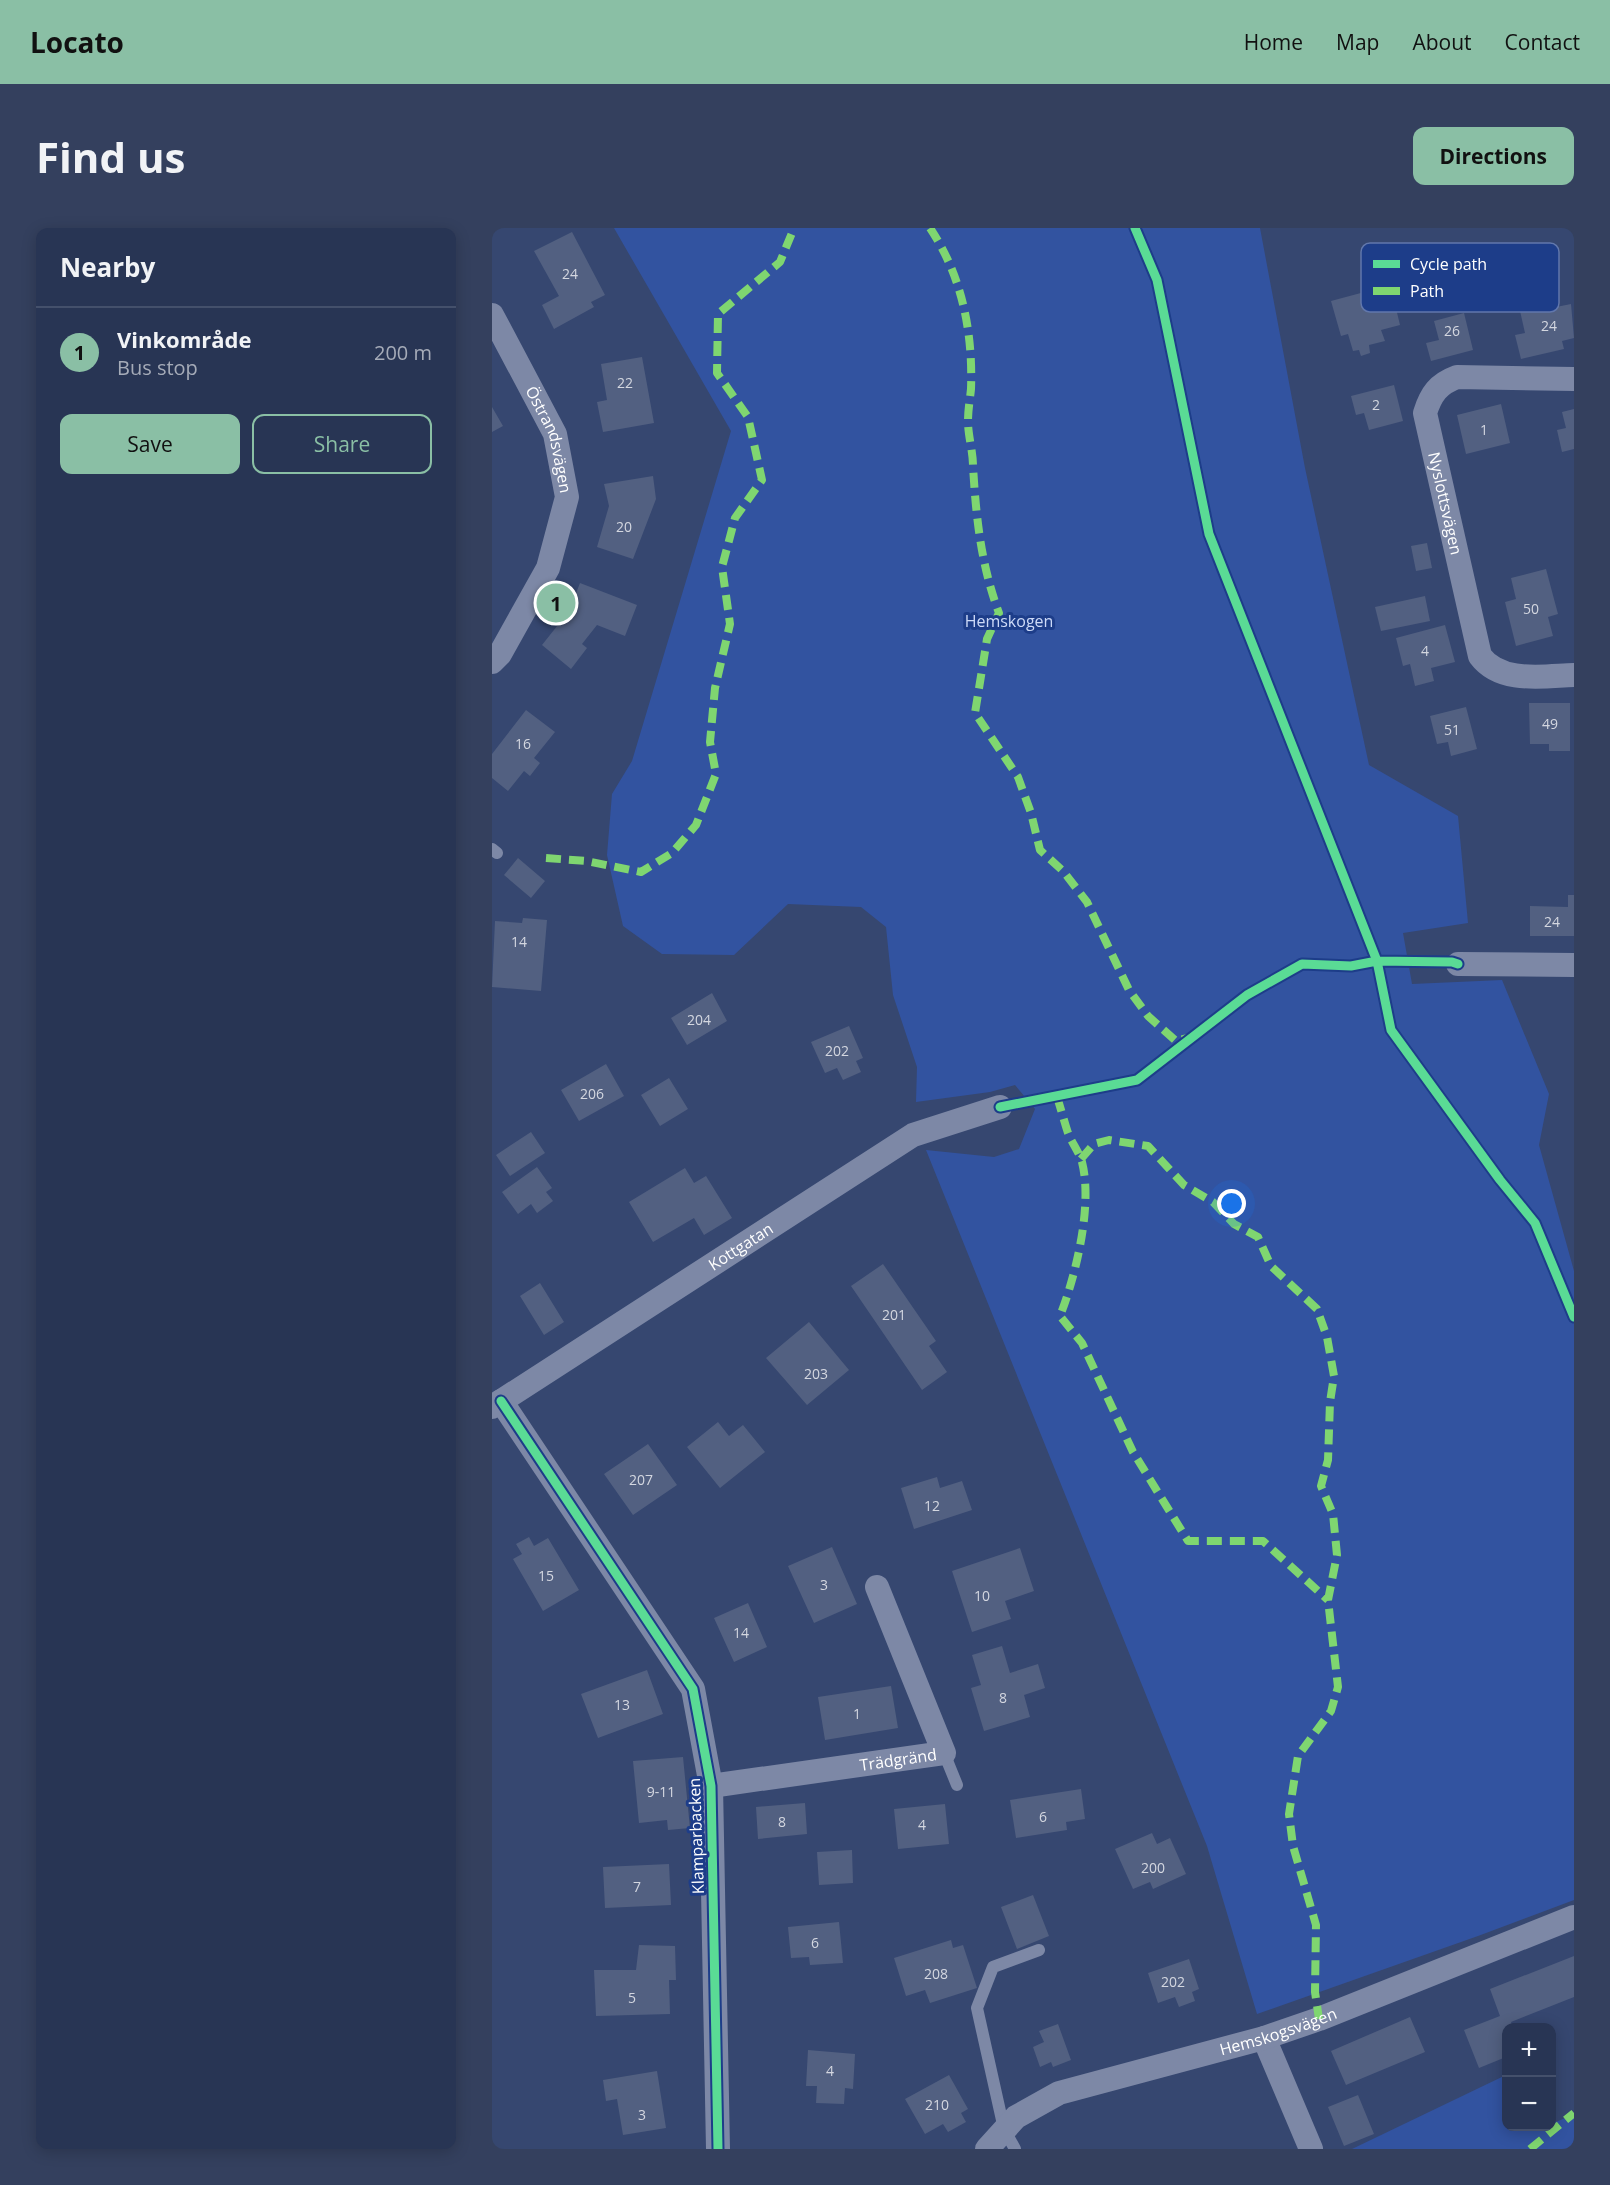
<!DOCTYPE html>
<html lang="en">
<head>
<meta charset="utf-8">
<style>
	:root { --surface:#283554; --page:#34405e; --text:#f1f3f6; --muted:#a5abb8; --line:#44506b; --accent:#8abfa5 }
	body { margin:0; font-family:"Open Sans",sans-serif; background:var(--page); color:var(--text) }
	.controls { position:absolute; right:18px; bottom:18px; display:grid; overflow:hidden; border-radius:12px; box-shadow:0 3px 15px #0003 }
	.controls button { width:54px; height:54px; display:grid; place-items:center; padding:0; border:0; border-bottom:2px solid var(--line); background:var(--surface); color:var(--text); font:30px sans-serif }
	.you { position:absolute; left:740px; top:976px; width:21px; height:21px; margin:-15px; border:4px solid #fff; border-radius:50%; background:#1a73e8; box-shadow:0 0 0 9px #1a73e833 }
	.badge { display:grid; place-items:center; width:39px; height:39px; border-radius:50%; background:var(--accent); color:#111; font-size:20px; font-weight:700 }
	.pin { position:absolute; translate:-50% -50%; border:3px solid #fff; box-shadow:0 2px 6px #0006 }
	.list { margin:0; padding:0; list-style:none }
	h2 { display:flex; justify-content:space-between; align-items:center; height:78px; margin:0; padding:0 24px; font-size:26px }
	h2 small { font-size:20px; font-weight:400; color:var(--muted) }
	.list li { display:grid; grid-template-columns:39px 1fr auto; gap:18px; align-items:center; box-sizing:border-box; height:90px; padding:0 24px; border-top:2px solid var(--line) }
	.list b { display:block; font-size:22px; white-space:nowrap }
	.list p { margin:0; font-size:20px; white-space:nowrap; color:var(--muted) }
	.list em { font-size:20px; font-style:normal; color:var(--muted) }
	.actions { display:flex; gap:12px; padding:18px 24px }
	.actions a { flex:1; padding:14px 0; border:2px solid var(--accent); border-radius:12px; text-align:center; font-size:21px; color:var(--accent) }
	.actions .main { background:var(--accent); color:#111 }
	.map { position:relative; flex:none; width:1082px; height:1921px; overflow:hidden; border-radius:12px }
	header { display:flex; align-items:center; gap:36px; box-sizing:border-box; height:84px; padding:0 30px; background:var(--accent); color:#111 }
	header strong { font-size:28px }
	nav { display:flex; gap:33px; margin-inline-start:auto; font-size:21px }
	.intro { display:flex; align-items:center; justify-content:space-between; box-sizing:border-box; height:144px; padding:0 36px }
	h1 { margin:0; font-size:42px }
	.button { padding:15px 27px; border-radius:12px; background:var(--accent); color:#111; font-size:21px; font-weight:700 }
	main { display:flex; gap:36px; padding:0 36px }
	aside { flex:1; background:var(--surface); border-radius:12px; box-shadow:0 3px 15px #0003 }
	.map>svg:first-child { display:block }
</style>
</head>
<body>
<header>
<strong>Locato</strong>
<nav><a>Home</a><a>Map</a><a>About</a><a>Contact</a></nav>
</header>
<div class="intro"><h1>Find us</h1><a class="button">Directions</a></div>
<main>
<aside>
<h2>Nearby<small></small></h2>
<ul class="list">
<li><span class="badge">1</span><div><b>Vinkområde</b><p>Bus stop</p></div><em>200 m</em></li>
</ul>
<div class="actions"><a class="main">Save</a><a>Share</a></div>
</aside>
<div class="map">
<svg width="1082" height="1921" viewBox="0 0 1082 1921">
	<rect width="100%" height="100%" fill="#364770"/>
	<!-- green -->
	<path fill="#3253a0" d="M122,0H768L813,240L877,537L966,588L976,695L911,705L920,756L1010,752L1057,866L1047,917L1082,1043V1672L986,1708L765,1786L715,1618L434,922L502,929L527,921L543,881L523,857L498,864L424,874L425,839L401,767L394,699L369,679L296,676L242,727L170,726L131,698L115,627L120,566L140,533L239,203Z
		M1014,1847V1898H1060V1890L1064,1894L1082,1886V1921H860Z"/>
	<!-- building -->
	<path fill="#526081" d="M80,4L113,67L99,74L102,79L62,101L50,77L67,68L42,23Z
		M880,62L883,73L901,68L908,97L889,102L893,113L877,117L878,125L869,128L867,122L861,123L856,106L849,108L839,73Z
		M1061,65L1064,79L1079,76L1082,110L1070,113L1072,121L1029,131L1023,107L1033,105L1026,74Z
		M972,85L981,122L939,133L934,115L947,112L942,93Z
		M150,129L162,195L111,204L105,174L115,172L109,136Z
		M902,157L911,193L877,202L872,185L864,187L859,168Z
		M1009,176L1018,215L974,226L965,187Z
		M0,179L11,198L0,204Z
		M1082,181V221L1070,224L1065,202L1074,200L1070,184Z
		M161,248L164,271L141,331L105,319L117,278L112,256Z
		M935,315L940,340L924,343L919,318Z
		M1054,341L1066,386L1056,389L1061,408L1024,418L1013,374L1024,371L1019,350Z
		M88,355L145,377L133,408L105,397L90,416L95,420L79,441L50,417L77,383Z
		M933,368L938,393L889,403L883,379Z
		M953,397L963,434L939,440L942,453L923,458L918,436L911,438L904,410Z
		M1037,475H1078V523H1057V516H1038Z
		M974,479L985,521L959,528L956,514L945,516L938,488Z
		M34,482L63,504L42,530L48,535L38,548L32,543L16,563L0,550V526Z
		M26,630L53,653L39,670L12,647Z
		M1076,667H1082V708H1038V678L1076,679Z
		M31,690L55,692L49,763L0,759L3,693L30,695Z
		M220,765L235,793L195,817L179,790Z
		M357,798L371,830L364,833L369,844L351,852L345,840L333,845L319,814Z
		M114,836L132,868L87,893L69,862Z
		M177,850L196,881L168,898L149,867Z
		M39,904L53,925L18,948L4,927Z
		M45,939L60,960L54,964L61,973L45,985L39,976L26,986L10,964Z
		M193,940L202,955L214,948L240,990L212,1007L202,990L161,1014L137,974Z
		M391,1036L444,1113L437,1118L455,1144L430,1162L359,1058Z
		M48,1055L72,1094L52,1107L28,1068Z
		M317,1094L357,1142L315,1177L274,1130Z
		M226,1194L237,1208L251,1197L273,1224L228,1260L195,1219Z
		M156,1216L185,1257L141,1287L112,1246Z
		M445,1249L448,1260L470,1253L480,1282L422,1301L409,1260Z
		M37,1309L42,1318L56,1310L87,1362L51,1383L21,1331L30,1326L24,1316Z
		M340,1319L365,1376L322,1395L296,1338Z
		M528,1320L542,1363L513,1373L519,1391L480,1404L460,1343Z
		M256,1375L275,1419L242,1434L222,1390Z
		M510,1418L518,1445L546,1436L553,1460L532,1467L538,1489L492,1503L479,1460L489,1457L480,1427Z
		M155,1442L171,1486L106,1510L89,1466Z
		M399,1458L406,1500L333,1512L326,1469Z
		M191,1529L198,1600L176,1602L175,1592L147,1595L141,1533Z
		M589,1561L593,1591L574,1594L575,1602L524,1610L518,1572Z
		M313,1575L315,1606L266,1611L264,1579Z
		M453,1576L457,1616L406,1621L402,1581Z
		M660,1605L665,1616L678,1610L694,1646L661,1661L658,1654L641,1661L623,1621Z
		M360,1622L361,1655L327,1657L325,1624Z
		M177,1636L179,1677L113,1680L111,1639Z
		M541,1667L557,1708L525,1721L509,1679Z
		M347,1694L351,1735L318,1737L317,1729L299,1730L296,1699Z
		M459,1712L461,1720L471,1717L485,1760L438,1775L433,1762L414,1768L402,1730Z
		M147,1717L183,1718L184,1752H177L178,1786L104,1788L102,1742H144Z
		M1082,1728V1769L1019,1794L1021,1800H1014V1829L987,1840L972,1802L1008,1788L998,1761Z
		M697,1731L707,1761L700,1764L703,1773L687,1779L683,1769L666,1775L656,1745Z
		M918,1789L933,1824L854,1857L839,1823Z
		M566,1796L579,1832L561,1839L559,1834L548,1839L541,1819L552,1814L547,1803Z
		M316,1822L363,1826L361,1861L353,1860L352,1876L324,1875L325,1858H314Z
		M165,1843L174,1900L131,1907L125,1871L114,1873L111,1852Z
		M457,1847L476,1881L469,1885L474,1894L456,1904L451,1896L433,1906L413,1871Z
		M866,1867L882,1906L852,1918L836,1879Z"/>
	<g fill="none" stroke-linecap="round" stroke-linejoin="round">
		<!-- service -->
		<path stroke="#7d88a6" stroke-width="12" d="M0,621L5,625
			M452,1525L465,1557
			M523,1921L512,1901L485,1780L501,1739L547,1722"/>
		<!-- minor -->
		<g stroke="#7d88a6" stroke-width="24">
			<path id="s1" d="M0,87L63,206L75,269L56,340L8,426L0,434"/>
			<path id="s2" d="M1082,151L965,149C946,156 939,166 933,185L988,428C1009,456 1051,448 1082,447"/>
			<path d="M966,736L1082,737"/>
			<path d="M9,1173L201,1461L219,1558L226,1921"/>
			<path id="s3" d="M0,1179L421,907L508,879"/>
			<path id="s4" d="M219,1558L452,1525L385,1359"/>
			<path d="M772,1810L819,1921"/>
			<path id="s5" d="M495,1921L524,1889L567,1865L772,1810L827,1791L1082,1689"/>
		</g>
		<!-- quiet -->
		<path stroke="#7fd670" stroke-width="8" stroke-dasharray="15 8" stroke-linecap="butt" d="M438,0C470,48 481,104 479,161C478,171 476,182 476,193C476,208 481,223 481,238C484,289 489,337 507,385L495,411L483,485L526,549L539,585L548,622L571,643L595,674L637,762L656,788L684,813L695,810
			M54,630L94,633L149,644L180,625L204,597L224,546L218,514L223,460L238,396L230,339L243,290L270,252L256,189L225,145L226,86L288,34L302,0
			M565,869C569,881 572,893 576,905C580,915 587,924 590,934C601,977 584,1047 568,1088L590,1115L641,1224L696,1313H771L836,1372
			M589,931L602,916L617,912L656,918L692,957L721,974L742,996L766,1009L779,1038L825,1081L835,1109L842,1148L838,1174L836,1232L829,1258L841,1286L845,1327L836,1372L846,1459L839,1483L806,1528L797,1586L801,1618L824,1697L823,1764L827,1791
			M1038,1921L1082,1885"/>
		<!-- cycleway casing -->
		<g stroke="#1d3d89" stroke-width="13">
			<path id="cycleway" d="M643,0L665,52L717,306L885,733L899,802L1008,952L1043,995L1082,1089
				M508,879L645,852L755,767L810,736L859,738L885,733L960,734L966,736
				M9,1173L201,1461L219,1558L226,1921"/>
		</g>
		<!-- cycleway -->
		<use href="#cycleway" stroke="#5adb95" stroke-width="9"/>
	</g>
	<g text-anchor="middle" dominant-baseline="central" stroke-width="6" stroke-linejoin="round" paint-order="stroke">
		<!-- number labels -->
		<g font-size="14" fill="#d4d7e0">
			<text x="78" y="45">24</text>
			<text x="1057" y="97">24</text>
			<text x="960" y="102">26</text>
			<text x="133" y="154">22</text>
			<text x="884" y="176">2</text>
			<text x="992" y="201">1</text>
			<text x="132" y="298">20</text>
			<text x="1039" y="380">50</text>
			<text x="933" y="422">4</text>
			<text x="1058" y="495">49</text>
			<text x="960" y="501">51</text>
			<text x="31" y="515">16</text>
			<text x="1060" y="693">24</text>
			<text x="27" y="713">14</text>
			<text x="207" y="791">204</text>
			<text x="345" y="822">202</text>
			<text x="100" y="865">206</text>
			<text x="402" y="1086">201</text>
			<text x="324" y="1145">203</text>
			<text x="149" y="1251">207</text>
			<text x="440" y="1277">12</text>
			<text x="54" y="1347">15</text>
			<text x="332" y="1356">3</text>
			<text x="490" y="1367">10</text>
			<text x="249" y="1404">14</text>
			<text x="511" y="1469">8</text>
			<text x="130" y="1476">13</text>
			<text x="365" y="1485">1</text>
			<text x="169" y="1563">9-11</text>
			<text x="551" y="1588">6</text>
			<text x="290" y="1593">8</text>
			<text x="430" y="1596">4</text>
			<text x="661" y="1639">200</text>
			<text x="145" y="1658">7</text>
			<text x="323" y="1714">6</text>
			<text x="444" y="1745">208</text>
			<text x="681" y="1753">202</text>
			<text x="140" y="1769">5</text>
			<text x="338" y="1842">4</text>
			<text x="445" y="1876">210</text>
			<text x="150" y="1886">3</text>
		</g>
		<!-- street labels -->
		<g font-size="16" fill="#fff" stroke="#1d3d89">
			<text stroke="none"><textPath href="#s1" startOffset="138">Östrandsvägen</textPath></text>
			<text stroke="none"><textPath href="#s2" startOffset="260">Nyslottsvägen</textPath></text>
			<text stroke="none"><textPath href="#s3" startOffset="296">Kottgatan</textPath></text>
			<text stroke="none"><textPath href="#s4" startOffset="189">Trädgränd</textPath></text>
			<text transform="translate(204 1608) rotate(-92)">Klamparbacken</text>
			<text stroke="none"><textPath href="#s5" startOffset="320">Hemskogsvägen</textPath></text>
		</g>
		<!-- park labels -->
		<g font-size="16" fill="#cddaf8" stroke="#1d3d89">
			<text x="517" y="393">Hemskogen</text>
		</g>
	</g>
	<!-- legend -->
	<rect x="869" y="15" width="198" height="69" rx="9" fill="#1d3d89" stroke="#6177ac" stroke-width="1.5"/>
	<rect x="881" y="32" width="27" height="8" fill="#5adb95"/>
	<rect x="881" y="59" width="27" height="8" fill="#7fd670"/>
	<g font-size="16" fill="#fff">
		<text x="918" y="42">Cycle path</text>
		<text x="918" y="69">Path</text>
	</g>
</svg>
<div class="controls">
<button>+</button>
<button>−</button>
</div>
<div class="you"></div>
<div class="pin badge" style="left:64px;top:375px">1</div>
</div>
</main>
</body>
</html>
